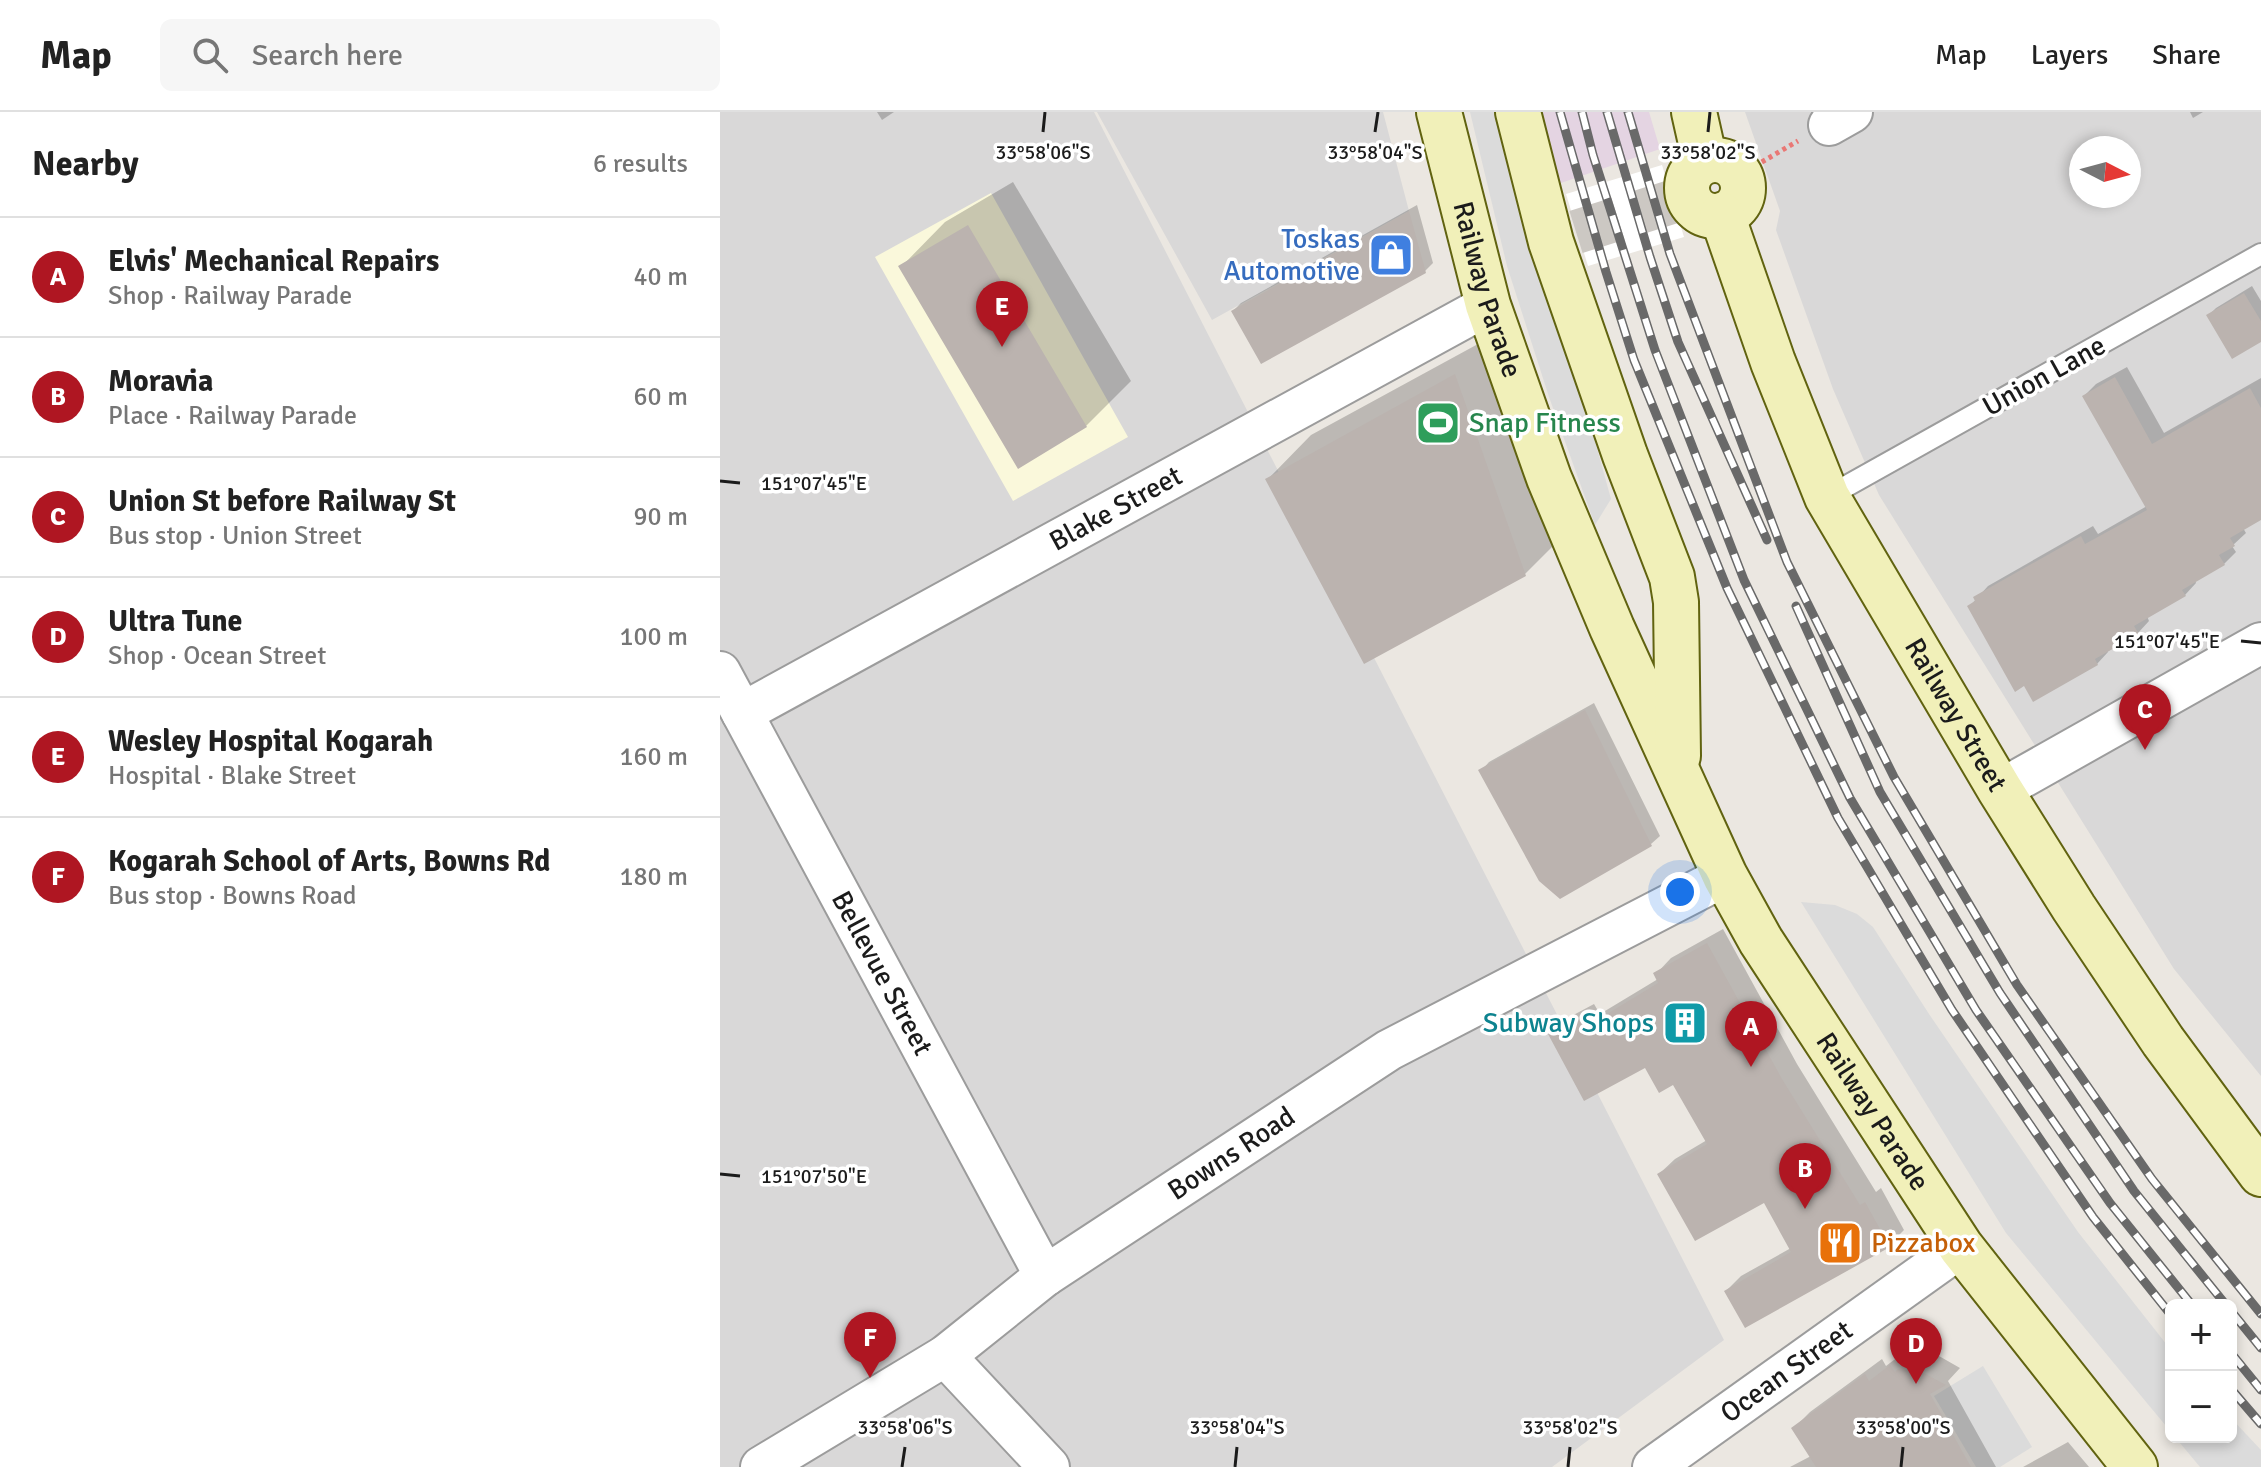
<!DOCTYPE html>
<html lang="en">
<head>
<meta charset="utf-8">
<style>
	:root { --surface:#fff; --page:#f6f6f6; --text:#222; --muted:#767676; --line:#e0e0e0; --accent:#af1622 }
	body { margin:0; font-family:Signika,sans-serif; background:var(--page); color:var(--text) }
	.controls { position:absolute; right:24px; bottom:24px; display:grid; overflow:hidden; border-radius:12px; box-shadow:0 4px 12px #0003 }
	.controls button { width:72px; height:72px; display:grid; place-items:center; padding:0; border:0; border-bottom:2px solid var(--line); background:var(--surface); color:var(--text); font:40px sans-serif }
	.compass { position:absolute; left:1349px; top:24px; width:72px; height:72px; border-radius:50%; background:var(--surface); box-shadow:0 4px 12px #0003; rotate:96deg }
	.you { position:absolute; left:960px; top:780px; width:28px; height:28px; margin:-20px; border:6px solid #fff; border-radius:50%; background:#1a73e8; box-shadow:0 0 0 12px #1a73e833 }
	.badge { display:grid; place-items:center; width:52px; height:52px; border-radius:50%; background:var(--accent); color:#fff; font-size:26px; font-weight:700 }
	.pin { position:absolute; translate:-50% -66px; filter:drop-shadow(0 2px 4px #0008) }
	.pin::after { content:''; position:absolute; top:42px; width:28px; height:24px; background:inherit; clip-path:polygon(0 0,100% 0,50% 100%) }
	.list { margin:0; padding:0; list-style:none }
	h2 { display:flex; justify-content:space-between; align-items:center; height:104px; margin:0; padding:0 32px; font-size:34px }
	h2 small { font-size:26px; font-weight:400; color:var(--muted) }
	.list li { display:grid; grid-template-columns:52px 1fr auto; gap:24px; align-items:center; box-sizing:border-box; height:120px; padding:0 32px; border-top:2px solid var(--line) }
	.list b { display:block; font-size:30px; white-space:nowrap }
	.list p { margin:0; font-size:26px; white-space:nowrap; color:var(--muted) }
	.list em { font-size:26px; font-style:normal; color:var(--muted) }
	.icon { flex:none; width:44px; height:44px; fill:none; stroke:currentColor; stroke-width:2; stroke-linecap:round; stroke-linejoin:round }
	.map { position:relative; flex:none; width:1541px; height:1355px; overflow:hidden }
	header { display:flex; align-items:center; gap:48px; box-sizing:border-box; height:112px; padding:0 40px; background:var(--surface); border-bottom:2px solid var(--line) }
	header strong { font-size:38px }
	nav { display:flex; gap:44px; margin-inline-start:auto; font-size:28px }
	.search { width:560px; height:72px; background:var(--page); display:flex; align-items:center; gap:20px; box-sizing:border-box; padding:0 28px; border-radius:12px; color:var(--muted); font-size:30px }
	main { display:flex }
	aside { flex:1; background:var(--surface) }
	.map>svg:first-child { display:block }
</style>
</head>
<body>
<header>
<strong>Map</strong>
<div class="search"><svg class="icon" aria-label="search" viewBox="0 0 24 24"><circle cx="10" cy="10" r="6"/><path d="M15 15l6 6"/></svg>Search here</div>
<nav><a>Map</a><a>Layers</a><a>Share</a></nav>
</header>
<main>
<aside>
<h2>Nearby<small>6 results</small></h2>
<ul class="list">
<li><span class="badge">A</span><div><b>Elvis' Mechanical Repairs</b><p>Shop · Railway Parade</p></div><em>40 m</em></li>
<li><span class="badge">B</span><div><b>Moravia</b><p>Place · Railway Parade</p></div><em>60 m</em></li>
<li><span class="badge">C</span><div><b>Union St before Railway St</b><p>Bus stop · Union Street</p></div><em>90 m</em></li>
<li><span class="badge">D</span><div><b>Ultra Tune</b><p>Shop · Ocean Street</p></div><em>100 m</em></li>
<li><span class="badge">E</span><div><b>Wesley Hospital Kogarah</b><p>Hospital · Blake Street</p></div><em>160 m</em></li>
<li><span class="badge">F</span><div><b>Kogarah School of Arts, Bowns Rd</b><p>Bus stop · Bowns Road</p></div><em>180 m</em></li>
</ul>
</aside>
<div class="map">
<svg width="1541" height="1355" viewBox="0 0 1541 1355">
	<rect width="100%" height="100%" fill="#ebe7e1"/>
	<!-- residential -->
	<path fill="#d9d8d8" fill-rule="evenodd" d="M0,0H374L1004,1228L832,1355H0Z
		M377,0H663L689,99L492,208Z
		M1025,0H1541V964L1454,857L1159,383L1113,277L1056,118L1060,99ZM1361,36H1409V84H1361Z"/>
	<!-- industrial -->
	<path fill="#e4d4e2" d="M819,0H929L940,37L838,72Z"/>
	<!-- education -->
	<path fill="#faf8db" d="M271,81L408,325L293,389L155,145Z"/>
	<!-- parking -->
	<path fill="#dbdbdb" d="M750,0H784L891,387L875,413L829,285L787,154Z
		M1081,790L1115,793L1137,802L1153,815L1209,902L1358,1120L1451,1238V1320L1286,1121Z
		M1263,1254L1312,1335L1280,1355H1256L1214,1284Z
		M1511,1306L1541,1338V1355H1480L1455,1325H1511Z"/>
	<!-- pier -->
	<path fill="#fff" d="M942,53L964,125L868,154L846,82Z"/>
	<!-- shadow -->
	<path fill="#0003" d="M157,0H174L162,8Z
		M1470,0H1483L1473,6Z
		M293,70L411,269L366,314L181,155L225,110Z
		M697,93L713,151L705,159L513,199L521,191Z
		M1532,174L1541,189V228L1488,204L1496,196Z
		M780,220L850,417L805,462L547,368L591,323Z
		M1407,255L1444,321L1541,266V406L1523,416L1526,421L1512,434L1516,440L1504,452L1475,468L1476,471L1465,483L1427,504L1429,509L1418,521L1387,538L1388,540L1377,552L1249,495L1268,474L1373,414L1378,422L1427,394L1364,284L1376,272Z
		M874,591L940,724L931,732L761,659L769,650Z
		M1003,817L1077,952L1156,1080L1161,1076L1184,1118L1169,1133L1026,1214L1006,1179L1021,1164L1071,1136L1044,1088L939,1062L955,1047L987,1028L954,970L926,954L831,922L846,907L874,892L880,902L938,867L936,862L951,846Z
		M1187,1238L1192,1245L1196,1242L1219,1244L1240,1256L1228,1269L1276,1355H1070L1091,1344L1074,1316L1090,1300L1162,1247L1166,1254Z
		M1348,1330L1369,1355H1303Z"/>
	<!-- building -->
	<path fill="#bbb3af" d="M689,99L706,161L541,252L511,199Z
		M248,113L367,315L298,357L178,154Z
		M1524,181L1541,209V230L1512,247L1486,203Z
		M735,262L806,464L644,552L545,367Z
		M1395,265L1432,332L1530,276L1541,296V408L1510,426L1515,434L1499,443L1505,453L1462,478L1466,484L1414,514L1419,522L1375,547L1378,553L1313,590L1304,574L1295,580L1247,494L1255,489L1253,485L1361,424L1365,432L1427,398L1362,284Z
		M865,598L932,734L840,787L819,769L758,658Z
		M987,831L1062,967L1140,1093L1145,1090L1170,1135L1025,1216L1004,1179L1071,1140L1044,1091L975,1129L937,1062L987,1032L953,973L939,981L925,956L864,989L828,922L858,906L864,916L938,871L933,861Z
		M1170,1253L1175,1260L1178,1257L1202,1260L1226,1273L1210,1282L1251,1355H1096L1071,1316L1145,1262L1149,1269Z"/>
	<g fill="none" stroke-linecap="round" stroke-linejoin="round">
		<!-- secondary-tunnel -->
		<path stroke="#ccc8c3" stroke-width="44" stroke-dasharray="44 22" stroke-linecap="butt" d="M856,120L958,88"/>
		<!-- service casing -->
		<g stroke="#9c9c9c" stroke-width="24">
			<path id="service" d="M1107,385L1541,142"/>
		</g>
		<!-- minor casing -->
		<g stroke="#9c9c9c" stroke-width="44">
			<g id="minor">
				<path d="M1109,13L1132,0"/>
				<path id="s1" d="M0,560L325,1164"/>
				<path id="s2" d="M22,601L768,193"/>
				<path d="M1280,678L1541,531"/>
				<path d="M225,1244L329,1355"/>
				<path id="s3" d="M41,1355L225,1244L325,1164L669,938L1005,764"/>
				<path id="s4" d="M933,1355L1241,1135"/>
			</g>
		</g>
		<!-- secondary casing -->
		<g stroke="#616310" stroke-width="48">
			<g id="secondary">
				<path id="s5" d="M719,0L768,193L829,366L892,516L1005,764L1041,829L1241,1135L1415,1355"/>
				<path d="M798,0L831,130L905,343L952,465L956,490L958,644"/>
				<path d="M974,0L985,49"/>
				<circle cx="995" cy="76" r="28"/>
				<path id="s6" d="M1002,103L1053,250L1107,385L1280,678L1354,796L1443,929L1541,1062"/>
			</g>
		</g>
		<!-- path -->
		<path stroke="#e97875" stroke-width="5" stroke-dasharray="4 4" stroke-linecap="butt" d="M1021,62L1078,29"/>
		<!-- service -->
		<use href="#service" stroke="#fff" stroke-width="20"/>
		<!-- minor -->
		<use href="#minor" stroke="#fff" stroke-width="40"/>
		<!-- secondary -->
		<use href="#secondary" stroke="#f1f0b9" stroke-width="44"/>
		<!-- rail casing -->
		<g stroke="#696969" stroke-width="9">
			<path id="rail" d="M840,0L886,160L914,248L1007,476L1118,706L1232,898L1373,1105L1451,1203
				M862,0L873,43L935,238L1024,468L1130,686L1256,898L1390,1091L1472,1193
				M887,0L930,145L958,230L1047,428
				M908,0L950,142L1067,450L1174,665L1297,873L1432,1067L1541,1202
				M1076,494L1160,680L1280,881L1414,1079L1506,1193
				M1511,1199L1541,1236
				M1511,1241L1541,1278
				M1511,1277L1541,1312"/>
		</g>
		<!-- rail -->
		<use href="#rail" stroke="#fff" stroke-width="6" stroke-dasharray="18" stroke-linecap="butt"/>
	</g>
	<!-- ticks -->
	<path fill="none" stroke="#1b1b1b" stroke-width="3" d="M323,20L325,0M655,20L658,0M988,20L990,0M0,369L20,371M1521,529L1541,531M0,1062L20,1064M182,1355L185,1335M515,1355L517,1335M848,1355L850,1335M1181,1355L1183,1335"/>
	<!-- icons -->
	<defs>
		<g id="shop-square" transform="scale(2.3)"><rect x="-9" y="-9" width="18" height="18" rx="4" fill="#3f7fe0" stroke="#fff"/><path d="M-5-2.5h2.3a2.7 3.5 0 0 1 5.4 0H5L5.5 6h-11ZM-1.5-2.5h3a1.5 2.3 0 0 0-3 0Z" fill="#fff"/></g>
		<g id="stadium-square" transform="scale(2.3)"><rect x="-9" y="-9" width="18" height="18" rx="4" fill="#2e9e5b" stroke="#fff"/><path d="M0-5a6.5 5 0 1 0 0 10a6.5 5 0 1 0 0-10ZM-3.5-1.8h7v3.6h-7Z" fill="#fff"/></g>
		<g id="building-square" transform="scale(2.3)"><rect x="-9" y="-9" width="18" height="18" rx="4" fill="#0f9aa8" stroke="#fff"/><path d="M-4-6H4V6H1V3H-1V6H-4ZM-2.5-4.3h1.7v1.8h-1.7ZM.8-4.3h1.7v1.8H.8ZM-2.5-1h1.7V.8h-1.7ZM.8-1h1.7V.8H.8Z" fill="#fff"/></g>
		<g id="restaurant-square" transform="scale(2.3)"><rect x="-9" y="-9" width="18" height="18" rx="4" fill="#e8710a" stroke="#fff"/><path d="M-5-6h1v4h1v-4h1v4h1v-4h1v5L-1.5 .5V6h-2V.5L-5-1ZM5-6V6H3V1.5H1.5Q1.5-4 5-6Z" fill="#fff"/></g>
	</defs>
	<g fill-rule="evenodd">
		<use href="#shop-square" x="671" y="143"/>
		<use href="#stadium-square" x="718" y="311"/>
		<use href="#building-square" x="965" y="911"/>
		<use href="#restaurant-square" x="1120" y="1131"/>
	</g>
	<g text-anchor="middle" dominant-baseline="central" stroke-width="7" stroke-linejoin="round" paint-order="stroke">
		<!-- shop labels -->
		<g font-size="28" fill="#366cbe" stroke="#fff" text-anchor="end">
			<text x="640" y="127">Toskas<tspan x="640" dy="32">Automotive</tspan></text>
		</g>
		<!-- street labels -->
		<g font-size="28" fill="#1b1b1b" stroke="#fff">
			<text stroke="none"><textPath href="#s5" startOffset="184">Railway Parade</textPath></text>
			<text transform="translate(1324 264) rotate(-29)">Union Lane</text>
			<text stroke="none"><textPath href="#s2" startOffset="426">Blake Street</textPath></text>
			<text stroke="none"><textPath href="#s6" startOffset="554">Railway Street</textPath></text>
			<text stroke="none"><textPath href="#s1" startOffset="342">Bellevue Street</textPath></text>
			<text stroke="none"><textPath href="#s5" startOffset="1096">Railway Parade</textPath></text>
			<text stroke="none"><textPath href="#s3" startOffset="566">Bowns Road</textPath></text>
			<text stroke="none"><textPath href="#s4" startOffset="164">Ocean Street</textPath></text>
		</g>
		<!-- leisure labels -->
		<g font-size="28" fill="#27864d" stroke="#fff" text-anchor="start">
			<text x="749" y="311">Snap Fitness</text>
		</g>
		<!-- culture labels -->
		<g font-size="28" fill="#0d838f" stroke="#fff" text-anchor="end">
			<text x="934" y="911">Subway Shops</text>
		</g>
		<!-- food labels -->
		<g font-size="28" fill="#c56008" stroke="#fff" text-anchor="start">
			<text x="1151" y="1131">Pizzabox</text>
		</g>
	</g>
	<g font-size="20" text-anchor="middle" fill="#1b1b1b" stroke="#fff" stroke-width="7" stroke-linejoin="round" paint-order="stroke">
		<text x="323" y="47">33°58'06"S</text>
		<text x="655" y="47">33°58'04"S</text>
		<text x="988" y="47">33°58'02"S</text>
		<text x="94" y="378">151°07'45"E</text>
		<text x="1447" y="536">151°07'45"E</text>
		<text x="94" y="1071">151°07'50"E</text>
		<text x="185" y="1322">33°58'06"S</text>
		<text x="517" y="1322">33°58'04"S</text>
		<text x="850" y="1322">33°58'02"S</text>
		<text x="1183" y="1322">33°58'00"S</text>
	</g>
</svg>
<div class="controls">
<button>+</button>
<button>−</button>
</div>
<svg class="compass" viewBox="-18 -18 36 36"><path d="M0-13l5 13h-10z" fill="#e53935"/><path d="M0 13l5-13h-10z" fill="#767676"/></svg>
<div class="you"></div>
<div class="pin badge" style="left:1031px;top:955px">A</div>
<div class="pin badge" style="left:1085px;top:1097px">B</div>
<div class="pin badge" style="left:1425px;top:638px">C</div>
<div class="pin badge" style="left:1196px;top:1272px">D</div>
<div class="pin badge" style="left:282px;top:235px">E</div>
<div class="pin badge" style="left:150px;top:1266px">F</div>
</div>
</main>
</body>
</html>
